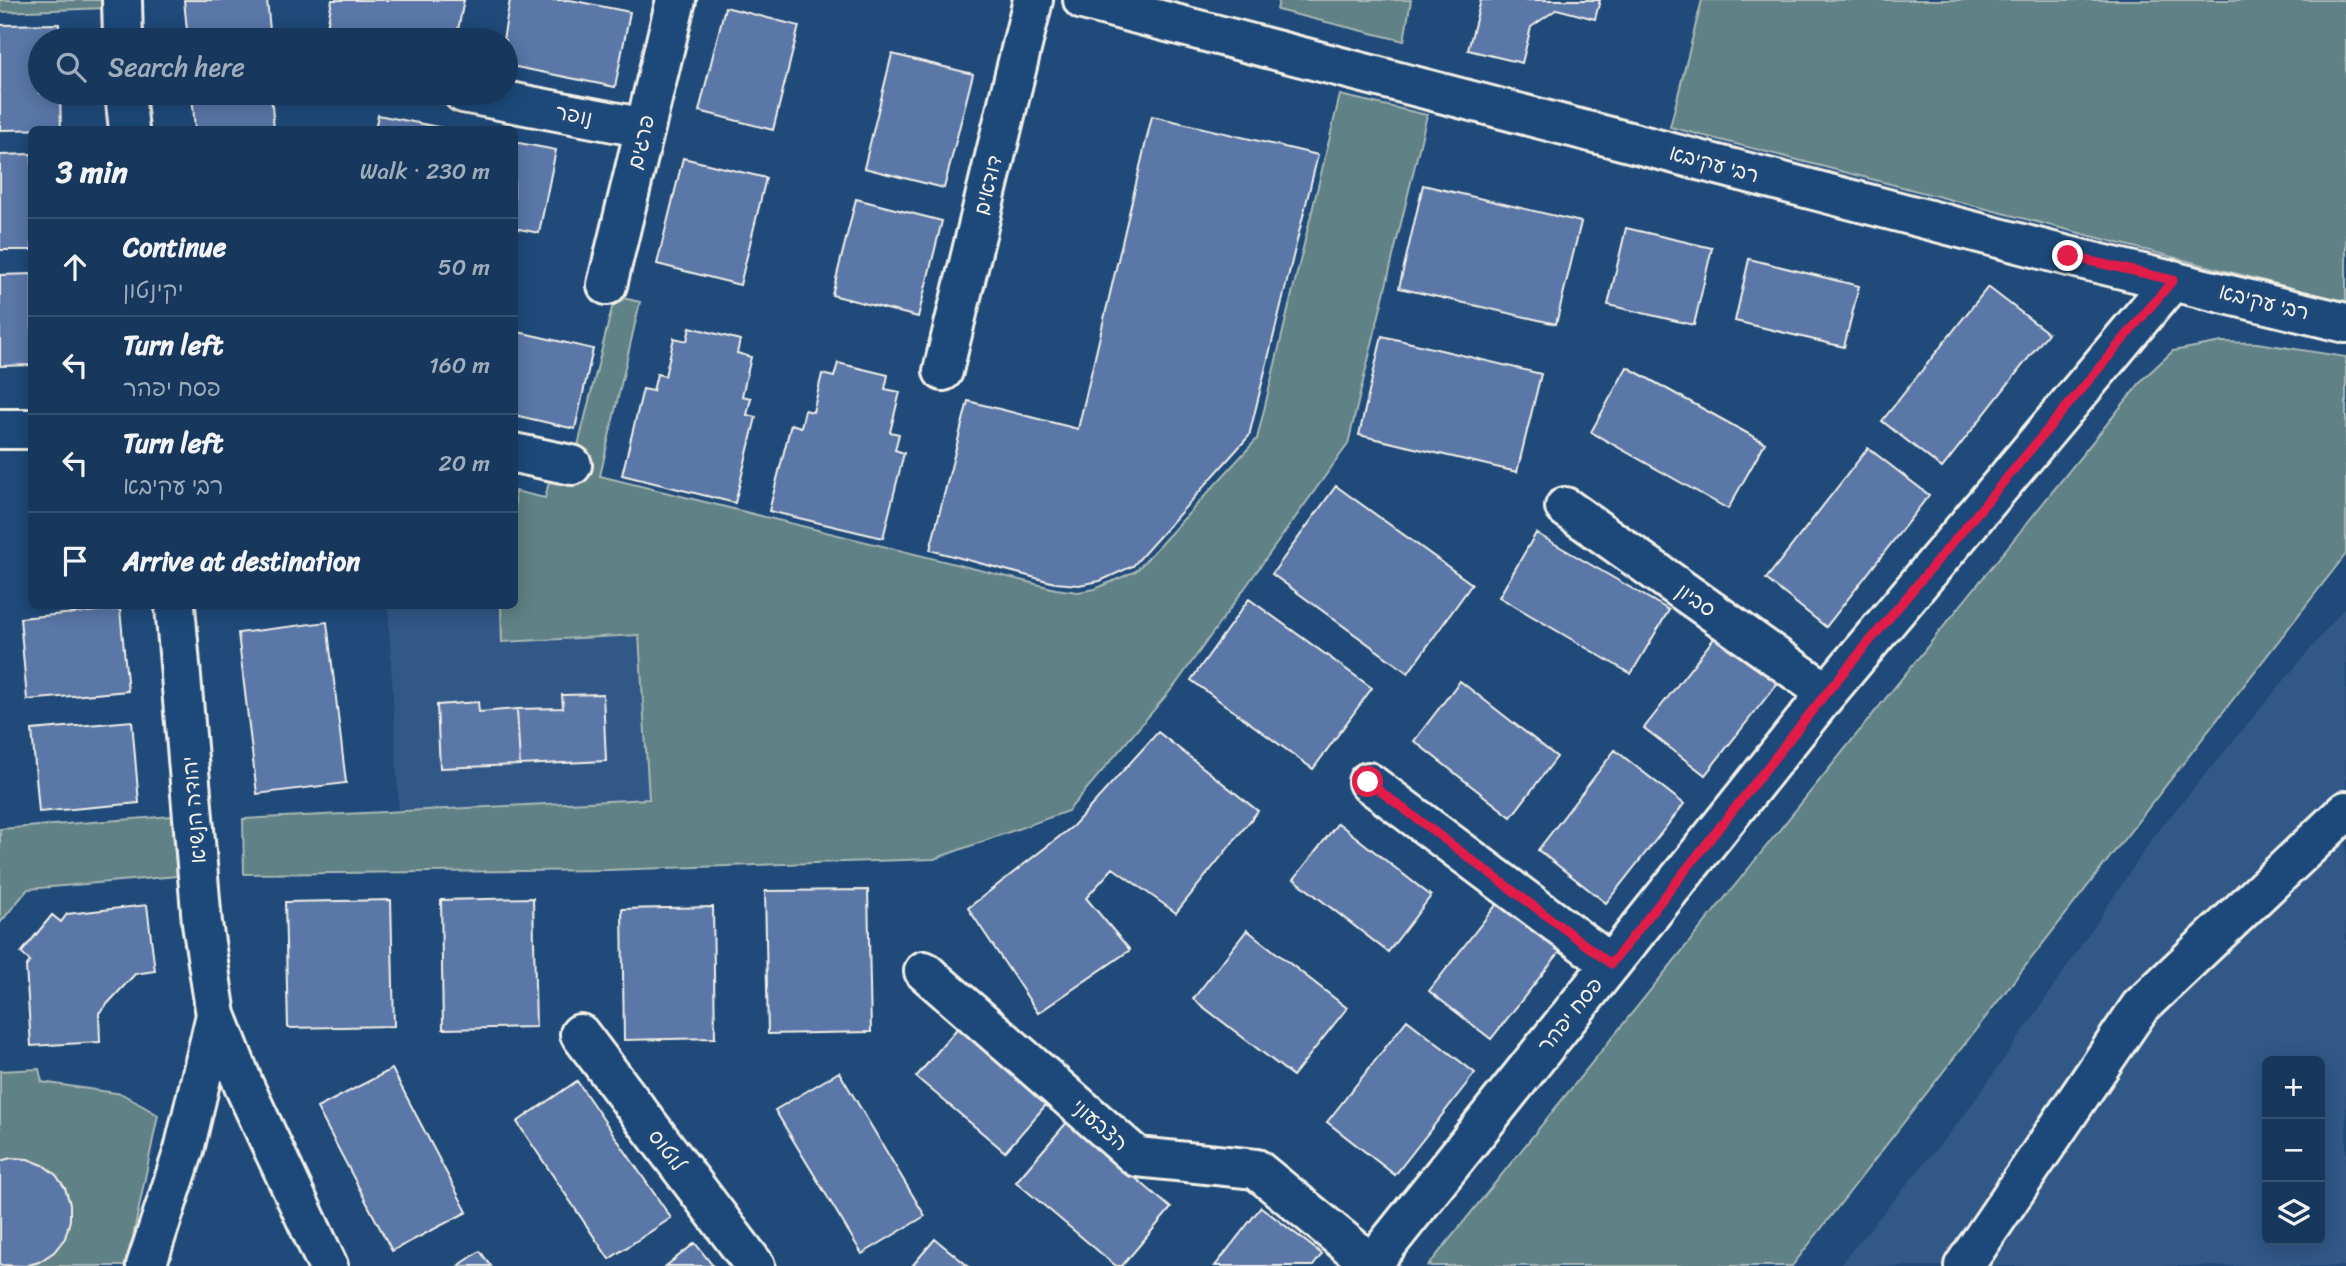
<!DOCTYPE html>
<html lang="en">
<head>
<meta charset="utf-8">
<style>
	:root { --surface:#17385c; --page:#244365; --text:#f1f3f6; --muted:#9eacbb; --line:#365272 }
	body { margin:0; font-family:Sriracha,"Playpen Sans Hebrew",sans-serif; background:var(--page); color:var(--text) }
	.controls { position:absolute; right:21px; bottom:21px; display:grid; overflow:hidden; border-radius:10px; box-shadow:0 4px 18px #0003 }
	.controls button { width:63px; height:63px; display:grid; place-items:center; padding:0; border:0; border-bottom:2px solid var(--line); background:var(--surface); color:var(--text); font:35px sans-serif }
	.stop { position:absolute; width:21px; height:21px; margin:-16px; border:5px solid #e11d48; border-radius:50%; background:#fff }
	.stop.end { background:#e11d48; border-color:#fff; box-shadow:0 2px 7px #0008 }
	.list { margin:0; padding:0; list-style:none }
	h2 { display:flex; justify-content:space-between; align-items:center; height:91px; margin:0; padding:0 28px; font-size:30px }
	h2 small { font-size:23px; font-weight:400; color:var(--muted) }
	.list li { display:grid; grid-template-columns:46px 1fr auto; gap:21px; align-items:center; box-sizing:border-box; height:98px; padding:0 28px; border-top:2px solid var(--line) }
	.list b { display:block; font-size:26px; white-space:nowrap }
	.list p { margin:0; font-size:23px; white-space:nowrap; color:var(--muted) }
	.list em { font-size:23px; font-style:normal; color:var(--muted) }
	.icon { flex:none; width:38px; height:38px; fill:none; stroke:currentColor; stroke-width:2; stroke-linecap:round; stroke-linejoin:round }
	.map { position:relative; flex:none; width:2346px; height:1266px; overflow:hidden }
	.search { position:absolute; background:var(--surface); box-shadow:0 4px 18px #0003; left:28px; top:28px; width:490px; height:77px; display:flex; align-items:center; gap:18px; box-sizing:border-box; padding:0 24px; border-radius:38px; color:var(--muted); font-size:26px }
	.panel { position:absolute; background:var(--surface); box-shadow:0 4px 18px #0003; left:28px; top:126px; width:490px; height:483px; border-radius:10px }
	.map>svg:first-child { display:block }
</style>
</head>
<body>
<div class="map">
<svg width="2346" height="1266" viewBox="0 0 2346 1266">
	<rect width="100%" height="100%" fill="#1f4a7a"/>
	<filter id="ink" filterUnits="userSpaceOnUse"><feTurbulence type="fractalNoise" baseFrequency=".0143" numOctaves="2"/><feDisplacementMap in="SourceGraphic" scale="14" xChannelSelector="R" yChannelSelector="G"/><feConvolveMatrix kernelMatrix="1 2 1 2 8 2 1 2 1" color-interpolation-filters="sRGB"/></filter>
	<g filter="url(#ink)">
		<!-- built -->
		<path fill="#315888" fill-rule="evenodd" d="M388,606H501L502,642L640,634L649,799L399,812Z
			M2346,606V1266H1839L1963,1117L2034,1016L2154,836ZM2267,1061H2320V1240H2267Z"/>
		<!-- green -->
		<path fill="#618185" stroke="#aab9b6" stroke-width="2" d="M0,0H107V8L0,12Z
			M1279,0H1411L1404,41L1277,10Z
			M1702,0H2346V302L1670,127Z
			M1340,95L1427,115L1348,444L1176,684L1068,811L934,859L607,870L244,874L243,819L649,799L639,635L502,642L501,606H514L515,491L545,498L551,474L570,478L615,296L640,302L600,476L1056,589L1078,592L1095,589L1136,571L1257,439Z
			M2222,342L2257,343L2346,357V554L1792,1266H1428L2144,378L2173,351Z
			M172,816L177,876L28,889L0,923V829Z
			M39,1069L42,1082L122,1094L158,1115L127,1266H0V1071Z"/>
		<!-- building -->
		<path fill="#5a77a8" stroke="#f4f1e8" stroke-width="2" d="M184,0H267L271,40H188Z
			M332,0H464L456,40H393L327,27Z
			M510,0H570L630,12L615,87L506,65V40H503Z
			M1481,0H1600L1595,19L1557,9L1531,27L1522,63L1468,50Z
			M725,7L799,26L773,130L699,111Z
			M59,24V40H40V93H60L61,129L0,130V25Z
			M892,54L973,74L944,188L864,168Z
			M192,93H271L274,130H195Z
			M378,115L453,130H375Z
			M1152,116L1318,155L1249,436L1133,566L1100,581L1079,585L1055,583L930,550L968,401L1078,429Z
			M514,142L556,150L539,233L514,228Z
			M32,154V250H0V155Z
			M683,158L766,178L740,285L657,264Z
			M1423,185L1581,222L1556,324L1399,288Z
			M856,199L942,221L918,317L832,295Z
			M1626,228L1712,248L1694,325L1608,305Z
			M1749,259L1859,286L1844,347L1735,321Z
			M32,274V365L0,366V275Z
			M1988,287L2048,333L1942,468L1882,421Z
			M690,327L740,340L737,353L751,357L742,396L751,398L747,415L756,417L735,503L622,475L643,389L653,391L657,374L665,376L674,338L687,341Z
			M514,331L593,349L575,429L514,415Z
			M1382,336L1541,374L1517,472L1359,435Z
			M838,363L888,375L885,389L900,392L890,432L899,434L895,450L904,453L883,538L769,511L791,424L801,427L805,410L813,412L822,374L834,377Z
			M1627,367L1765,443L1728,509L1591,432Z
			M1868,448L1929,495L1826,627L1766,579Z
			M1336,486L1472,584L1408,673L1272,574Z
			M1536,533L1669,610L1631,674L1499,597Z
			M1249,599L1372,688L1313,769L1191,680Z
			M120,609L128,691L27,700L20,618Z
			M327,622L346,783L257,794L238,633Z
			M1719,632L1780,680L1705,775L1644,728Z
			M1460,681L1557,757L1511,817L1414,741Z
			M603,694L606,761L520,765L517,709L563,708L562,695Z
			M478,702L479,712L517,709L520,765L440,768L437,705Z
			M132,721L139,803L39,812L32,730Z
			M1158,732L1258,811L1176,913L1113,868L1086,898L1130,950L1038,1013L968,908L1073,826Z
			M1615,750L1684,804L1606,903L1538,850Z
			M1338,823L1431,896L1388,952L1294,879Z
			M868,890L871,1032L768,1034L765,891Z
			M533,898L536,1027L443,1029L441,900Z
			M391,900L394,1026L288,1028L285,902Z
			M1500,900L1563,948L1491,1039L1429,991Z
			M147,905L155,971L135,974L99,1013L100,1042L31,1046L26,967L30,961L21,953L52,915L61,922L67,914Z
			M713,907L715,1038L624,1040L622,909Z
			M1247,930L1347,1008L1293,1076L1193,999Z
			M1407,1020L1475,1073L1395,1175L1327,1122Z
			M961,1024L1051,1099L1005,1152L916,1077Z
			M392,1069L467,1212L392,1251L317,1108Z
			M839,1072L925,1216L862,1254L775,1110Z
			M577,1081L671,1218L609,1259L517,1122Z
			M1068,1121L1171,1208L1122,1266H1116L1016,1182Z
			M11,1158L28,1159L43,1165L56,1175L65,1188L70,1204V1220L65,1238L54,1252L39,1262L25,1266L0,1265V1161Z
			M1261,1207L1322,1254L1313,1266H1215Z
			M935,1239L968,1266H912Z
			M695,1243L713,1266H666Z
			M480,1251L491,1266H458Z"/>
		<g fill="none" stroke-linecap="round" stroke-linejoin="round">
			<!-- minor casing -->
			<g stroke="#f4f1e8" stroke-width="44">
				<path id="minor" d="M122,0L123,40
					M1083,0L2068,256L2346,323
					M125,93L129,130
					M463,93L645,128
					M607,285L676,0
					M943,371L1033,0
					M0,429H32
					M514,453L572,465
					M1565,507L1827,693
					M175,606L202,923L216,1015L244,1086L328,1266
					M1368,782L1611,964
					M924,971L1137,1157L1256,1169L1372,1264
					M580,1034L755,1266
					M146,1266L184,1150L216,1015
					M1370,1266L1827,693L2173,280
					M1964,1266L2140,1007L2346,811"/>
			</g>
			<!-- minor -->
			<use href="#minor" stroke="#1f4a7a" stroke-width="38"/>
		</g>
	</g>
	<g fill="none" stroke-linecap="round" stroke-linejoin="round" filter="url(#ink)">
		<!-- route -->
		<path stroke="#e11d48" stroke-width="9" d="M1368,782L1611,964L1827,692L2173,280L2068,256"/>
	</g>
	<g text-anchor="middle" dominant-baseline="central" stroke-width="7" stroke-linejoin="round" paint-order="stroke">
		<!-- street labels -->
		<g font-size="21" fill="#f4f1e8" stroke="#1f4a7a">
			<text transform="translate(574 115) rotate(11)">נופר</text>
			<text transform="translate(641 142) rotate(-76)">פרגים</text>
			<text transform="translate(1714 164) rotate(15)">רבי עקיבא</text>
			<text transform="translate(988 185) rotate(-76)">דודאים</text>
			<text transform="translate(2264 302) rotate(14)">רבי עקיבא</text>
			<text transform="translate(1696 600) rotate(35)">סביון</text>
			<text transform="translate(194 810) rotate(-95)">יהודה הנשיא</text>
			<text transform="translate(1570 1015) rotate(-51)">פסח יפהר</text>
			<text transform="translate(1100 1125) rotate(41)">הצבעוני</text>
			<text transform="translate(667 1150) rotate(53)">לוטוס</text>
		</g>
	</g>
</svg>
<div class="controls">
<button>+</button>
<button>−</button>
<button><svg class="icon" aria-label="layers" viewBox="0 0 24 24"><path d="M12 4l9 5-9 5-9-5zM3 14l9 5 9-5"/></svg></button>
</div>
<div class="stop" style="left:1368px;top:782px"></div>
<div class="stop end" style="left:2068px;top:256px"></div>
<div class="search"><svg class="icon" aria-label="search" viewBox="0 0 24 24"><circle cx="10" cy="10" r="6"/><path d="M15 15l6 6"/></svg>Search here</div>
<section class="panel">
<h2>3 min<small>Walk · 230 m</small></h2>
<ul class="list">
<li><svg class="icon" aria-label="ahead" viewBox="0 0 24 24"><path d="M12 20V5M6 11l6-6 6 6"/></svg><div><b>Continue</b><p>יקינטון</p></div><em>50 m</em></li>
<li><svg class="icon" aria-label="left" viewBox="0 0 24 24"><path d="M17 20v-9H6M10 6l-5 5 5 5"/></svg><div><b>Turn left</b><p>פסח יפהר</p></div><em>160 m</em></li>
<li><svg class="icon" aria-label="left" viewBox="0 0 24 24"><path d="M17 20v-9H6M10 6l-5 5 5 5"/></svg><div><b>Turn left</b><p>רבי עקיבא</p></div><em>20 m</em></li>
<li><svg class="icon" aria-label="arrive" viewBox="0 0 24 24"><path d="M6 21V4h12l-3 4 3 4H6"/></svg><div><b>Arrive at destination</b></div></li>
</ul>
</section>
</div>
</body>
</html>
